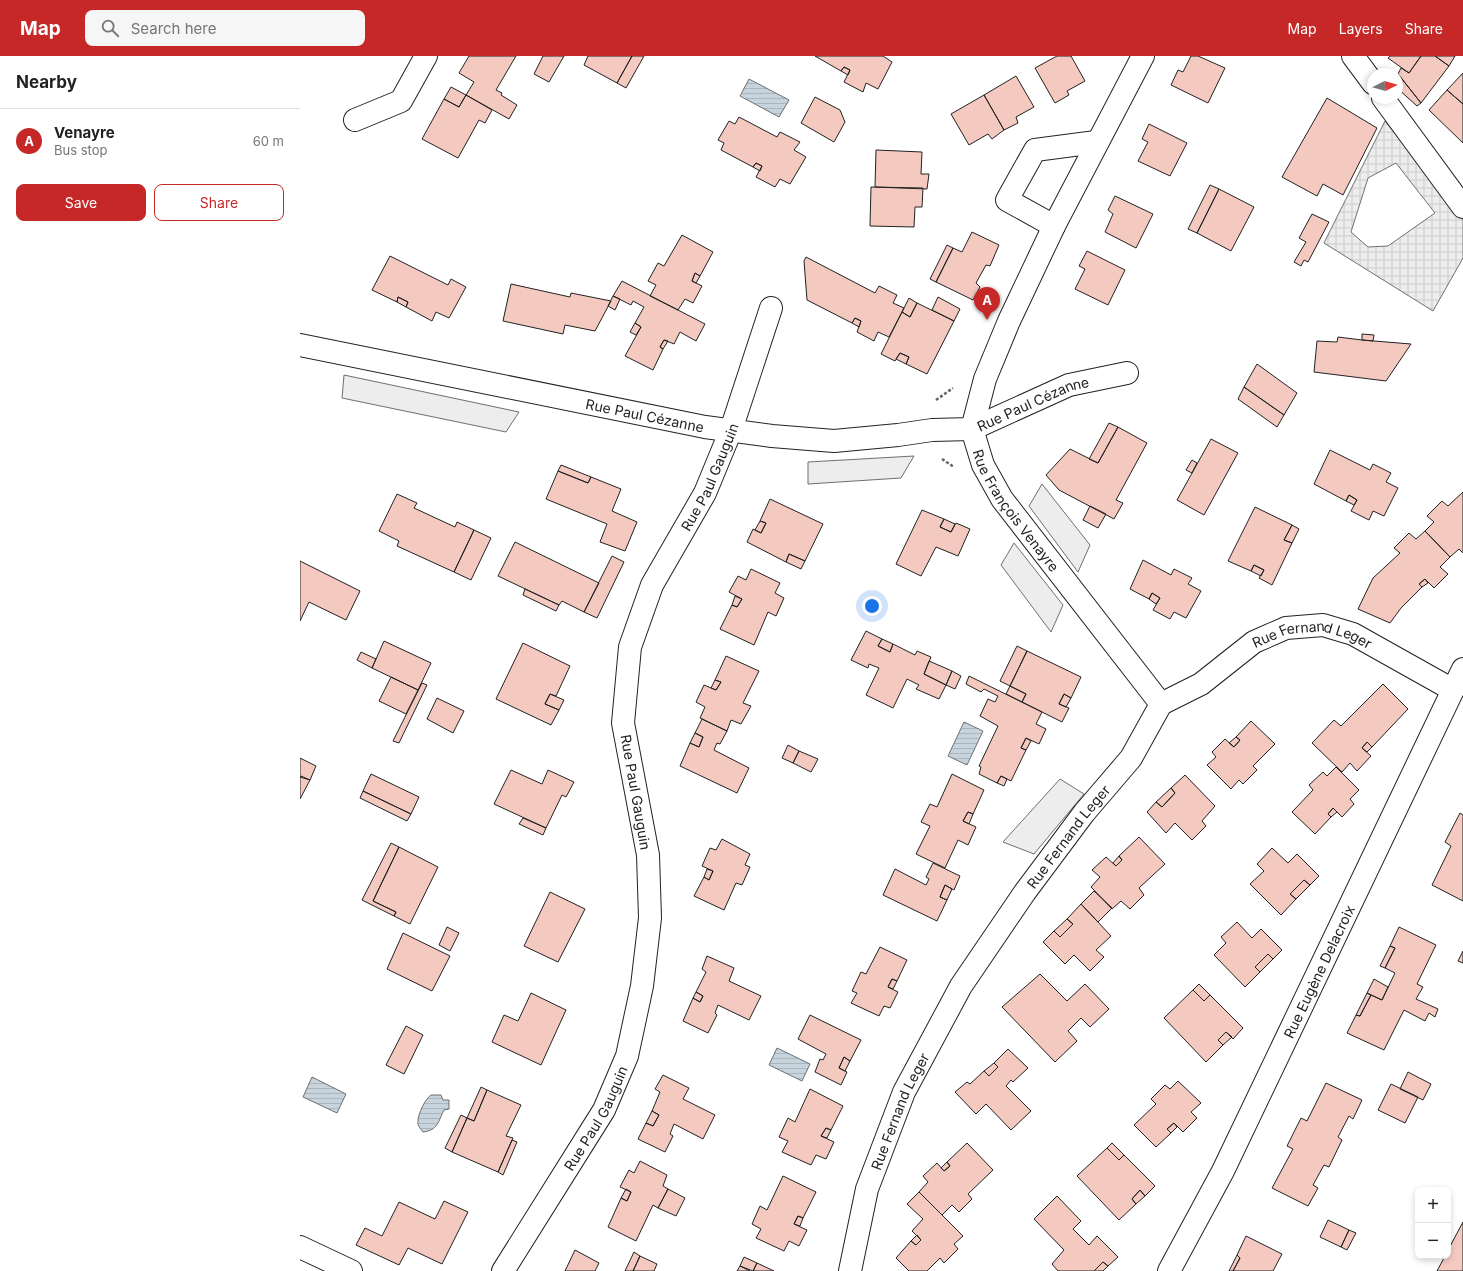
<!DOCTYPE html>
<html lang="en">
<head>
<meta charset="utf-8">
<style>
	:root { --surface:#fff; --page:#f6f6f6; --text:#222; --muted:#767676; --line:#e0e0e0; --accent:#c62828 }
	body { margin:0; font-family:Inter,sans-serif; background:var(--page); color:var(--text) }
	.controls { position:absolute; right:12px; bottom:12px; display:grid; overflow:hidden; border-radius:8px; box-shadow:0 2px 6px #0003 }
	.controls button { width:36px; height:36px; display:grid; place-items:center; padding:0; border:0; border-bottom:1px solid var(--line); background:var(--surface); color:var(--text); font:20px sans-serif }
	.compass { position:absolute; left:1067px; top:12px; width:36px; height:36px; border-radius:50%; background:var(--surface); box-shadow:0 2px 6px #0003; rotate:84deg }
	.you { position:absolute; left:572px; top:550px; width:14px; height:14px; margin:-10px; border:3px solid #fff; border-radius:50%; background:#1a73e8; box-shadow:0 0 0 6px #1a73e833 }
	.badge { display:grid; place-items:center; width:26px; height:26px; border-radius:50%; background:var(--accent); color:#fff; font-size:13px; font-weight:700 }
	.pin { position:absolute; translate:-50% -33px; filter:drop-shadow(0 1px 2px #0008) }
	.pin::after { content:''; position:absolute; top:21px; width:14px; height:12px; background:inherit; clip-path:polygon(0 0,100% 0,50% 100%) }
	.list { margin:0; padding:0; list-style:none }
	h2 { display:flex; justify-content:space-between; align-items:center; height:52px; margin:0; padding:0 16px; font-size:17px }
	h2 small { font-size:13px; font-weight:400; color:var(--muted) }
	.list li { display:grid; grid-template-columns:26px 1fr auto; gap:12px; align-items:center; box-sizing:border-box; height:64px; padding:0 16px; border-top:1px solid var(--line) }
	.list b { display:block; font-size:15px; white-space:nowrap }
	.list p { margin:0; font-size:13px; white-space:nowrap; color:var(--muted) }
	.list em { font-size:13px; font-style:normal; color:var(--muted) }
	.actions { display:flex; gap:8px; padding:12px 16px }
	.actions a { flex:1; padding:9px 0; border:1px solid var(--accent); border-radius:8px; text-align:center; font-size:14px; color:var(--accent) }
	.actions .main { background:var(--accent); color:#fff }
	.icon { flex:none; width:22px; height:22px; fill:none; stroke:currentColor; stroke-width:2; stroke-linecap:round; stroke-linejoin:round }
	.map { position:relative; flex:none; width:1163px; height:1215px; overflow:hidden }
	header { display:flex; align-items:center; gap:24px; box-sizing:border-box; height:56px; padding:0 20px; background:var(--accent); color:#fff }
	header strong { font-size:19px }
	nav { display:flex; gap:22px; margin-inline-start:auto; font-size:14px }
	.search { width:280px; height:36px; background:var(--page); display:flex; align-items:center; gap:10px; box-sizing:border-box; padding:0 14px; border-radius:8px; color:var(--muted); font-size:15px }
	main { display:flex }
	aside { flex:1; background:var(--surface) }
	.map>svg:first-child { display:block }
</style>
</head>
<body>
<header>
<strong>Map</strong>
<div class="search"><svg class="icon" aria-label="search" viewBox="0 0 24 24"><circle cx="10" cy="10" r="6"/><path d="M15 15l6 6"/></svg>Search here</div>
<nav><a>Map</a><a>Layers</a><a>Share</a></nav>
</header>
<main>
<aside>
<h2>Nearby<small></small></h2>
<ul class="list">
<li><span class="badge">A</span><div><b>Venayre</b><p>Bus stop</p></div><em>60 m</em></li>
</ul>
<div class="actions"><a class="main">Save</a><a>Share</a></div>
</aside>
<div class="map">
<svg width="1163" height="1215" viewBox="0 0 1163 1215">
	<defs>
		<pattern id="plaza-grid" width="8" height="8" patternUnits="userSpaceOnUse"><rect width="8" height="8" fill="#ededed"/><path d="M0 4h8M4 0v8" fill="none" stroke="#cbcbcb"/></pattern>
		<pattern id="water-rules" width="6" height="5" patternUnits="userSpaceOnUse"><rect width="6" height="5" fill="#c7d3dd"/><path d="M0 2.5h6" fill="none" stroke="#abb5bd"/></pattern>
	</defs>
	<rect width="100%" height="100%" fill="#fff"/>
	<!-- parking -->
	<path fill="#ededed" stroke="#6f6f6f" d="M44,319L219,356L206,376L42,342Z
		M614,400L601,422L508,428V406Z
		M742,428L790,489L778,516L729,450Z
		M714,487L763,549L751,576L701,509Z
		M760,723L784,738L734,798L703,786Z"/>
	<!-- plaza -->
	<path fill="url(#plaza-grid)" stroke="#6f6f6f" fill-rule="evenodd" d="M1085,65L1163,164V202L1133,255L1024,187ZM1096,107L1135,157L1088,190L1068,191L1051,176L1068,122Z"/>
	<!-- water -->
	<path fill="url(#water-rules)" stroke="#6f6f6f" d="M449,23L489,44L479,61L440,40Z
		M664,666L683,675L667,709L648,700Z
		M477,992L510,1008L502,1025L469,1009Z
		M12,1021L46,1038L37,1057L3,1041Z
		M131,1039H141L143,1044H149V1053L144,1054C138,1066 138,1074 123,1076C121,1073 117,1070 118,1065C118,1058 125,1043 131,1039Z"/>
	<!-- building -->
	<path fill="#f3c9c0" stroke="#222" d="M169,0H216L196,34L202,37L201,39L217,49L209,63L166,39L174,26L159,17Z
		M243,0H264L249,26L234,18Z
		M288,0H332L317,27L284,9Z
		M332,0H344L326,32L317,27Z
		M515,0H583L592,6L578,33L566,27L563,36L544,26L550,14L544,11L541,15Z
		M757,0H771L785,25L767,35L769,39L755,47L735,12Z
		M891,0H898L925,12L908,47L871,29L878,14L883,16Z
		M1090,0H1121L1109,17L1088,2Z
		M1121,0H1135L1149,10L1121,47L1098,18L1101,12L1109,17Z
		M1135,0H1155L1149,10Z
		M544,11L550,14L548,19L541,15Z
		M1163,17V48L1147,34Z
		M1098,18L1121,47L1117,50L1097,32Z
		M716,20L734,51L716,61L718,67L704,74L684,39Z
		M151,31L166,39L159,51L144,43Z
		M1147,34L1163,48V87L1129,54Z
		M166,39L192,54L185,67L179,64L158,102L122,83L144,43L159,51Z
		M684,39L704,74L692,83L688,78L669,89L651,58Z
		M515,41L540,54L545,66L534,86L501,67Z
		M1027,42L1077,72L1043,139L1023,128L1017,140L982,121Z
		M439,61L477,81L480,76L500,86L494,94L506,101L490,128L480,123L475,131L456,121L462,110L456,107L453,111L421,94L424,87L418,84L429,65L435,68Z
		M849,68L887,87L870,120L838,105L848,86L842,83Z
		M576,94L622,96L621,118H629L627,133L575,131Z
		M456,107L462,110L460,115L453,111Z
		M910,129L919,133L897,177L888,173Z
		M571,131L623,132L622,151H615L614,171L570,170Z
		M919,133L954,151L931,195L897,177Z
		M815,140L853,158L836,192L805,176L813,158L808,154Z
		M1012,158L1029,166L1008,206L1004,204L1001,210L994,206L1006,186L999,182Z
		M672,176L699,189L690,210L686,209L676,227L680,231L673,244L636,226L653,192L662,196Z
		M382,179L413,196L400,220L395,217L392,225L402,230L393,247L385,243L378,254L350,240L356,229L348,225L358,207L364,210Z
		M647,189L653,192L636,226L630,223Z
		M787,195L825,214L808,249L775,233L785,213L779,210Z
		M90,200L148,229L151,223L166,231L149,262L136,256L132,265L106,251L108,246L98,241L97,246L72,234Z
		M506,201L575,237L579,230L597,239L593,247L604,252L589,281L578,276L574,285L557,276L561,265L555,262L552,267L507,244L504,205Z
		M395,217L400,220L396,227L392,225Z
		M322,225L405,268L396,285L380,276L374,288L364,284L360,291L363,293L353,314L325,300L341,271L335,267L344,251L333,245L331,249L313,240Z
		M211,228L270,241L271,237L311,245L295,275L265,269L263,278L203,265Z
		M313,240L320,243L315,254L308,250Z
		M98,241L108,246L106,251L97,246Z
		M638,241L660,253L654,265L632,254Z
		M609,242L617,247L610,261L602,256Z
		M617,247L654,265L627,318L606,308L609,301L600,297L595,305L581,298L602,256L610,261Z
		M555,262L561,265L559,271L552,267Z
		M335,267L341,271L336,279L330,276Z
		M1062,278L1074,279L1073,285L1062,284Z
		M1038,281L1062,284L1111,288L1086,325L1014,316L1017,285L1037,286Z
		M364,284L368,285L363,293L360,291Z
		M600,297L609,301L606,308L596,303Z
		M957,308L997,337L984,359L944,331Z
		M944,331L984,359L977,371L938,343Z
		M809,367L818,371L798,407L789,403Z
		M818,371L847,387L816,444L823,447L814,463L759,434L746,419L770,393L798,407Z
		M911,383L938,397L904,459L877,444Z
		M1030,394L1070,414L1073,408L1091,417L1086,426L1098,432L1084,460L1073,455L1069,464L1051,455L1057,444L1049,439L1046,445L1014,428Z
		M892,404L897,407L892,417L886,414Z
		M261,409L291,421L288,427L258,415Z
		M258,415L288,427L291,421L321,433L312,455L337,466L325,495L300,486L307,468L246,443Z
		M1163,436V497L1159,493L1150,501L1125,475L1134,466L1127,460L1142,445L1148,450Z
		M97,438L117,447L114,452L155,471L157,466L174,474L154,516L97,490L99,485L79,475Z
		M1049,439L1057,444L1054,449L1046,445Z
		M470,443L523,468L505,505L489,498L486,506L447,486L453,473L461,477L466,467L460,465Z
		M790,450L806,458L798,472L783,464Z
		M955,451L992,469L984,484L992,487L972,529L959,522L964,514L954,509L951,515L928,505Z
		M622,454L644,463L640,471L651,476L656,467L670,473L658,500L636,491L621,520L596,508Z
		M644,463L655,468L651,476L640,471Z
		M460,465L466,467L461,477L455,474Z
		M992,469L999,473L992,487L984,484Z
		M174,474L191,482L171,524L154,516Z
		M1125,475L1150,501L1140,511L1148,518L1134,532L1125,523L1119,528L1122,531L1101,552L1090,567L1058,553L1073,522L1100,497L1094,492L1109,477L1116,483Z
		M215,486L299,527L284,556L262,545L259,549L198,520Z
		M489,498L505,505L501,513L486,506Z
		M312,500L324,506L297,562L284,556Z
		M843,504L871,519L874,513L892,522L888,528L901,535L886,562L874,556L870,563L853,554L860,542L852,537L849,543L830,533Z
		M0,505L60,535L46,564L9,546L0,565Z
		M954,509L964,514L961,520L951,515Z
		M451,513L480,527L475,537L484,542L476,560L468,556L454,589L420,573L432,549L437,551L442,543L429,536L438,520L446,524Z
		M1125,523L1128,527L1122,531L1119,528Z
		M225,533L259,549L256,555L223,539Z
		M852,537L860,542L856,548L849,543Z
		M435,540L442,543L437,551L432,549Z
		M566,575L582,583L578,590L590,596L593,588L615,599L617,595L631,601L624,618L646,629L639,643L616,633L619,629L607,623L593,652L566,639L579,612L569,608L568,612L551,604Z
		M582,583L593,588L590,596L578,590Z
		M84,585L131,607L118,634L72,612Z
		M223,587L270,610L256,640L250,638L245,648L259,654L251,669L196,643Z
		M717,590L727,595L710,630L700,625Z
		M727,595L781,621L771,642L764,638L759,648L769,652L762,666L722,646L726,638L710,630Z
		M61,596L76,603L72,612L57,604Z
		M426,600L459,615L443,647L451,650L441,668L431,664L427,675L400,662L405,651L396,646L404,629L416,634L421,626L415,624Z
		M629,605L652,615L646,629L624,618Z
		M652,615L661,620L655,633L646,629Z
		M669,620L742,656L736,668L746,673L739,688L726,682L721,692L726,694L711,725L701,720L697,727L679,718L681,711L679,710L698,670L680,660L688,643L695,646L698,640L684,633L681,636L666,628Z
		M91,621L118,634L106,658L79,645Z
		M415,624L421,626L416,634L411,632Z
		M122,627L127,629L99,687L93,685Z
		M1083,628L1108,653L1072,691L1067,686L1062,692L1071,700L1057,715L1050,707L1042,716L1012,687L1034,664L1041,670Z
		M710,630L726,638L722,646L706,638Z
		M250,638L264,644L259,654L245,648Z
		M764,638L771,642L766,651L759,648Z
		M137,642L164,655L153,677L127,663Z
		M402,663L427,675L420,688L417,687L414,694L449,712L437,737L380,710L390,687L399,691L403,681L395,677Z
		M951,665L975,688L953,710L957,714L943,728L939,724L931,733L907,709L916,701L912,696L925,683L934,691L940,684L936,681Z
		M395,677L403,681L399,691L390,687Z
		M936,681L940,684L934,691L929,687Z
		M726,682L731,685L726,694L721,692Z
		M1067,686L1072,691L1067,696L1062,692Z
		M488,689L499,695L493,707L482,702Z
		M499,695L518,703L511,716L493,707Z
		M0,702L16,710L10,724L0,721Z
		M1036,711L1059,734L1050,743L1054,748L1042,761L1033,752L1028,758L1031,761L1015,778L992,756L1013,734L1009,729L1023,716L1027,720Z
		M211,714L242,728L248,714L274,726L266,741L262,739L246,772L194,748Z
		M71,718L119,741L111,758L63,735Z
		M652,718L684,734L673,758L668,756L663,765L676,771L668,789L658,784L645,812L616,798L630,770L621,766L630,748L637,751Z
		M885,719L915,750L902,765L906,770L892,784L875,767L866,777L847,756L856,746L862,751L875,737L871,732Z
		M1,720L10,724L0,743V721Z
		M701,720L707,723L704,730L697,727Z
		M871,732L875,737L862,751L856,746Z
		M63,735L111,758L107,765L60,742Z
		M1033,752L1037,756L1031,761L1028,758Z
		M668,756L673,758L669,768L663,765Z
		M1160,757L1163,759V845L1132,829L1151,790L1145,786Z
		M223,762L246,772L243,779L219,768Z
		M839,781L865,808L839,832L844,839L830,853L821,845L812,853L791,831L800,821L792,814L806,801L816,810L822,804L819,800Z
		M422,783L450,798L445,809L450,811L442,829L436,827L424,854L394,840L404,821L409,824L413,815L402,810L410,792L416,794Z
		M91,787L99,791L73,845L96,856L94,860L62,844Z
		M99,791L138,811L110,868L94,860L96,856L73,845Z
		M972,792L988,807L997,798L1019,820L1010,829L1004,824L990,838L996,843L981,859L950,828L964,815L957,808Z
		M819,800L822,804L816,810L813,807Z
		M633,807L660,820L654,834L645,829L640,841L647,844L637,865L583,839L595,813L626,829L629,823L626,821Z
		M407,813L413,815L409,824L404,821Z
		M1004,824L1010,829L996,843L990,838Z
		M645,829L652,833L647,844L640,841Z
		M794,835L812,852L798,866L781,848Z
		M250,836L285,853L258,906L224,890Z
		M781,848L811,880L796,894L804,901L790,915L774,899L765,908L743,886L754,875L760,881L773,868L767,863Z
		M767,863L773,868L760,881L754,875Z
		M937,866L952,882L961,873L982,894L973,903L968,898L955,911L960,916L945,931L914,899L926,887L921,881Z
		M147,871L159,877L150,895L139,889Z
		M1099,871L1136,889L1117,928L1123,931L1116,943L1138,953L1135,961L1129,957L1125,965L1104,954L1084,994L1047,977L1056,959L1060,960L1071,939L1082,944L1095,917L1085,912L1095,892L1090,890Z
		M103,877L150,900L132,935L87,913Z
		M1090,890L1095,892L1085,912L1080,910Z
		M580,891L607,904L597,925L592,923L588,931L598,936L590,952L584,950L579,960L551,947L557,937L552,935L561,916L566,918Z
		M1163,895V907L1158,905Z
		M968,898L973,903L960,916L955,911Z
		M407,900L434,912L429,925L461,940L449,964L418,949L415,957L417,959L408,977L383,965L393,942L400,946L403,940L396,936L406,916L402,913Z
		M740,918L767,945L785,928L809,953L790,971L781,962L768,975L777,985L755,1006L702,951Z
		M592,923L597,925L593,933L588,931Z
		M1074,923L1088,931L1082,944L1067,937Z
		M899,928L910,939L904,945L893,934Z
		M893,934L904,945L910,939L943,972L933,983L926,976L918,984L923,989L906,1006L864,962Z
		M396,936L403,940L400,946L393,942Z
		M231,937L266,954L241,1009L192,986L204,959L218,965Z
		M1067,937L1071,939L1060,960L1056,959Z
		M510,959L561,984L550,1005L544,1001L539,1012L547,1016L541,1029L515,1016L520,1003L523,1004L526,998L498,983Z
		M106,970L123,979L104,1018L86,1009Z
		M926,976L932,981L923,989L918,984Z
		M708,993L728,1012L713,1026L711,1024L706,1030L731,1055L711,1074L686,1048L676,1058L655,1036L667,1026L670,1028L684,1015L689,1020L698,1011L694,1007Z
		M544,1001L550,1005L545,1015L539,1012Z
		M694,1007L698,1011L689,1020L684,1015Z
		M1108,1016L1131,1028L1123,1044L1100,1033Z
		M363,1019L389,1032L383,1043L415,1059L403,1083L374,1068L370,1078L373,1080L365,1096L338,1083L346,1067L353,1070L359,1059L352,1055L360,1036L355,1033Z
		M878,1025L901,1047L891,1056L897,1062L883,1076L874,1067L867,1073L871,1077L856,1091L834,1069L856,1048L851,1043L865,1029L870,1033Z
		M1026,1027L1062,1044L1053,1063L1049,1060L1038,1081L1042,1084L1029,1111L1024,1109L1013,1129L1018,1132L1008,1150L972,1132L993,1093L987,1090L1001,1062L1007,1065Z
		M1091,1028L1118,1041L1105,1067L1078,1054Z
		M181,1031L187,1034L174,1065L167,1062Z
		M510,1033L543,1050L531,1074L526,1072L521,1080L534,1086L526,1103L516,1099L511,1109L482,1096L488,1085L479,1081L488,1062L495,1066Z
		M187,1034L221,1049L206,1080L213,1082L198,1116L152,1096L167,1062L174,1065Z
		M352,1055L359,1059L353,1070L346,1067Z
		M161,1059L167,1062L152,1096L145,1092Z
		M874,1067L877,1071L871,1077L867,1073Z
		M526,1072L531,1074L527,1082L521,1080Z
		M212,1084L217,1086L203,1119L198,1116Z
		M667,1087L693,1114L668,1138L672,1143L659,1156L652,1149L642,1159L619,1136L628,1126L623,1120L637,1107L644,1115L650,1110L647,1106Z
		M812,1087L824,1099L819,1104L807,1092Z
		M807,1092L819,1104L824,1099L855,1130L845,1140L840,1134L832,1143L836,1148L819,1164L777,1120Z
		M340,1105L367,1119L363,1130L368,1133L358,1152L353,1149L336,1185L308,1171L321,1142L327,1145L331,1136L320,1131L329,1114L334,1117Z
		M647,1106L650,1110L644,1115L641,1112Z
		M483,1120L516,1136L503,1162L498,1160L494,1168L507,1174L499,1190L489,1185L484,1195L456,1182L461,1173L452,1168L460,1150L467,1154Z
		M326,1133L331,1136L327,1145L321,1142Z
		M368,1133L385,1142L376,1160L358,1152Z
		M840,1134L845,1140L836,1148L832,1143Z
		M619,1136L663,1180L654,1188L658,1193L644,1207L640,1202L627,1215H609L596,1202L611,1185L616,1189L621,1184L612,1175L623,1163L607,1148Z
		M757,1140L781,1165L773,1173L789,1189L797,1180L818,1201L808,1210L803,1206L794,1215H758L752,1208L764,1194L734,1163Z
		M144,1145L168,1156L142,1208L108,1192L99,1209L56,1189L65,1172L82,1180L99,1146L135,1163Z
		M498,1160L503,1162L500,1170L494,1168Z
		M1028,1164L1049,1174L1041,1191L1020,1181Z
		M1163,1166V1215H1137L1145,1200H1148V1194Z
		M1049,1174L1056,1177L1047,1194L1041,1191Z
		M617,1179L621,1184L616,1189L611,1185Z
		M946,1180L982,1198L973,1215H933L940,1202L937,1199Z
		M275,1194L299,1207L295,1215H265Z
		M334,1196L340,1200L333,1215H325Z
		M937,1199L940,1202L933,1215H929Z
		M340,1200L357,1208L354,1215H333Z
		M444,1201L457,1207L453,1215L440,1210Z
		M803,1206L808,1210L803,1215H794Z
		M457,1207L474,1215H453Z
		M440,1210L450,1215H437Z"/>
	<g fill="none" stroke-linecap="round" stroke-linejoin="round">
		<!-- minor casing -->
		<g stroke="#222" stroke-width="24">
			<g id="minor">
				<path id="s1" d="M843,0L754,170L709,265L685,323L672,373L683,409L702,443L861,648"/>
				<path d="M1053,0L1073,27"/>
				<path d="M1083,42L1163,151"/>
				<path d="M55,64L101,45L126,0"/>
				<path d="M754,170L707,144L735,94L796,86"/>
				<path id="s2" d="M0,289L405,371L472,380L534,385L598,379L632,374L672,373L769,329L827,317"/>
				<path d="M0,1191L51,1215"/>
				<path id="s3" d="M203,1215L304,1054L327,1000L342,930L350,862L348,799L323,667L330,591L352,529L405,437L431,374L471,252"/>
				<path id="s4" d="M550,1215L567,1133L604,1036L661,930L725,836L784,757L831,702L861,648L901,628L954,586L986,572L1023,569L1053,578L1153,634"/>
				<path id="s5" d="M869,1215L923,1115L1163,613"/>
			</g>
		</g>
		<!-- path -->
		<path stroke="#646464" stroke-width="2.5" stroke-dasharray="3 2" stroke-linecap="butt" d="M636,344L653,332
			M642,403L654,411"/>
		<!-- minor -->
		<use href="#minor" stroke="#fff" stroke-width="22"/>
	</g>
	<g text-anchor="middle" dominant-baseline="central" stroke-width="3" stroke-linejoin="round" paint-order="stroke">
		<!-- street labels -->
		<g font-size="14" fill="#222" stroke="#fff">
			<text stroke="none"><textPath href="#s2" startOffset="748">Rue Paul Cézanne</textPath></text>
			<text stroke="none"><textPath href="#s2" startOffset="352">Rue Paul Cézanne</textPath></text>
			<text stroke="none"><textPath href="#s3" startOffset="851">Rue Paul Gauguin</textPath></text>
			<text stroke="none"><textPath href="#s1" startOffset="505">Rue François Venayre</textPath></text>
			<text stroke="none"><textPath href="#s4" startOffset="828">Rue Fernand Leger</textPath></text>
			<text transform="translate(336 736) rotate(80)">Rue Paul Gauguin</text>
			<text stroke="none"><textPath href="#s4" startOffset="492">Rue Fernand Leger</textPath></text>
			<text stroke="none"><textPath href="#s5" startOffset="335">Rue Eugène Delacroix</textPath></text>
			<text stroke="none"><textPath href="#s4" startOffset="168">Rue Fernand Leger</textPath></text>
			<text stroke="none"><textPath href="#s3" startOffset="179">Rue Paul Gauguin</textPath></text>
		</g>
	</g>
</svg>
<div class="controls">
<button>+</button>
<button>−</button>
</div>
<svg class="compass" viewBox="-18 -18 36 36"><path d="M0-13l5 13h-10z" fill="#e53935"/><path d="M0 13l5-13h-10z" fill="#767676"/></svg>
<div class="you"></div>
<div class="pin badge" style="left:687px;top:264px">A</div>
</div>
</main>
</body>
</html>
